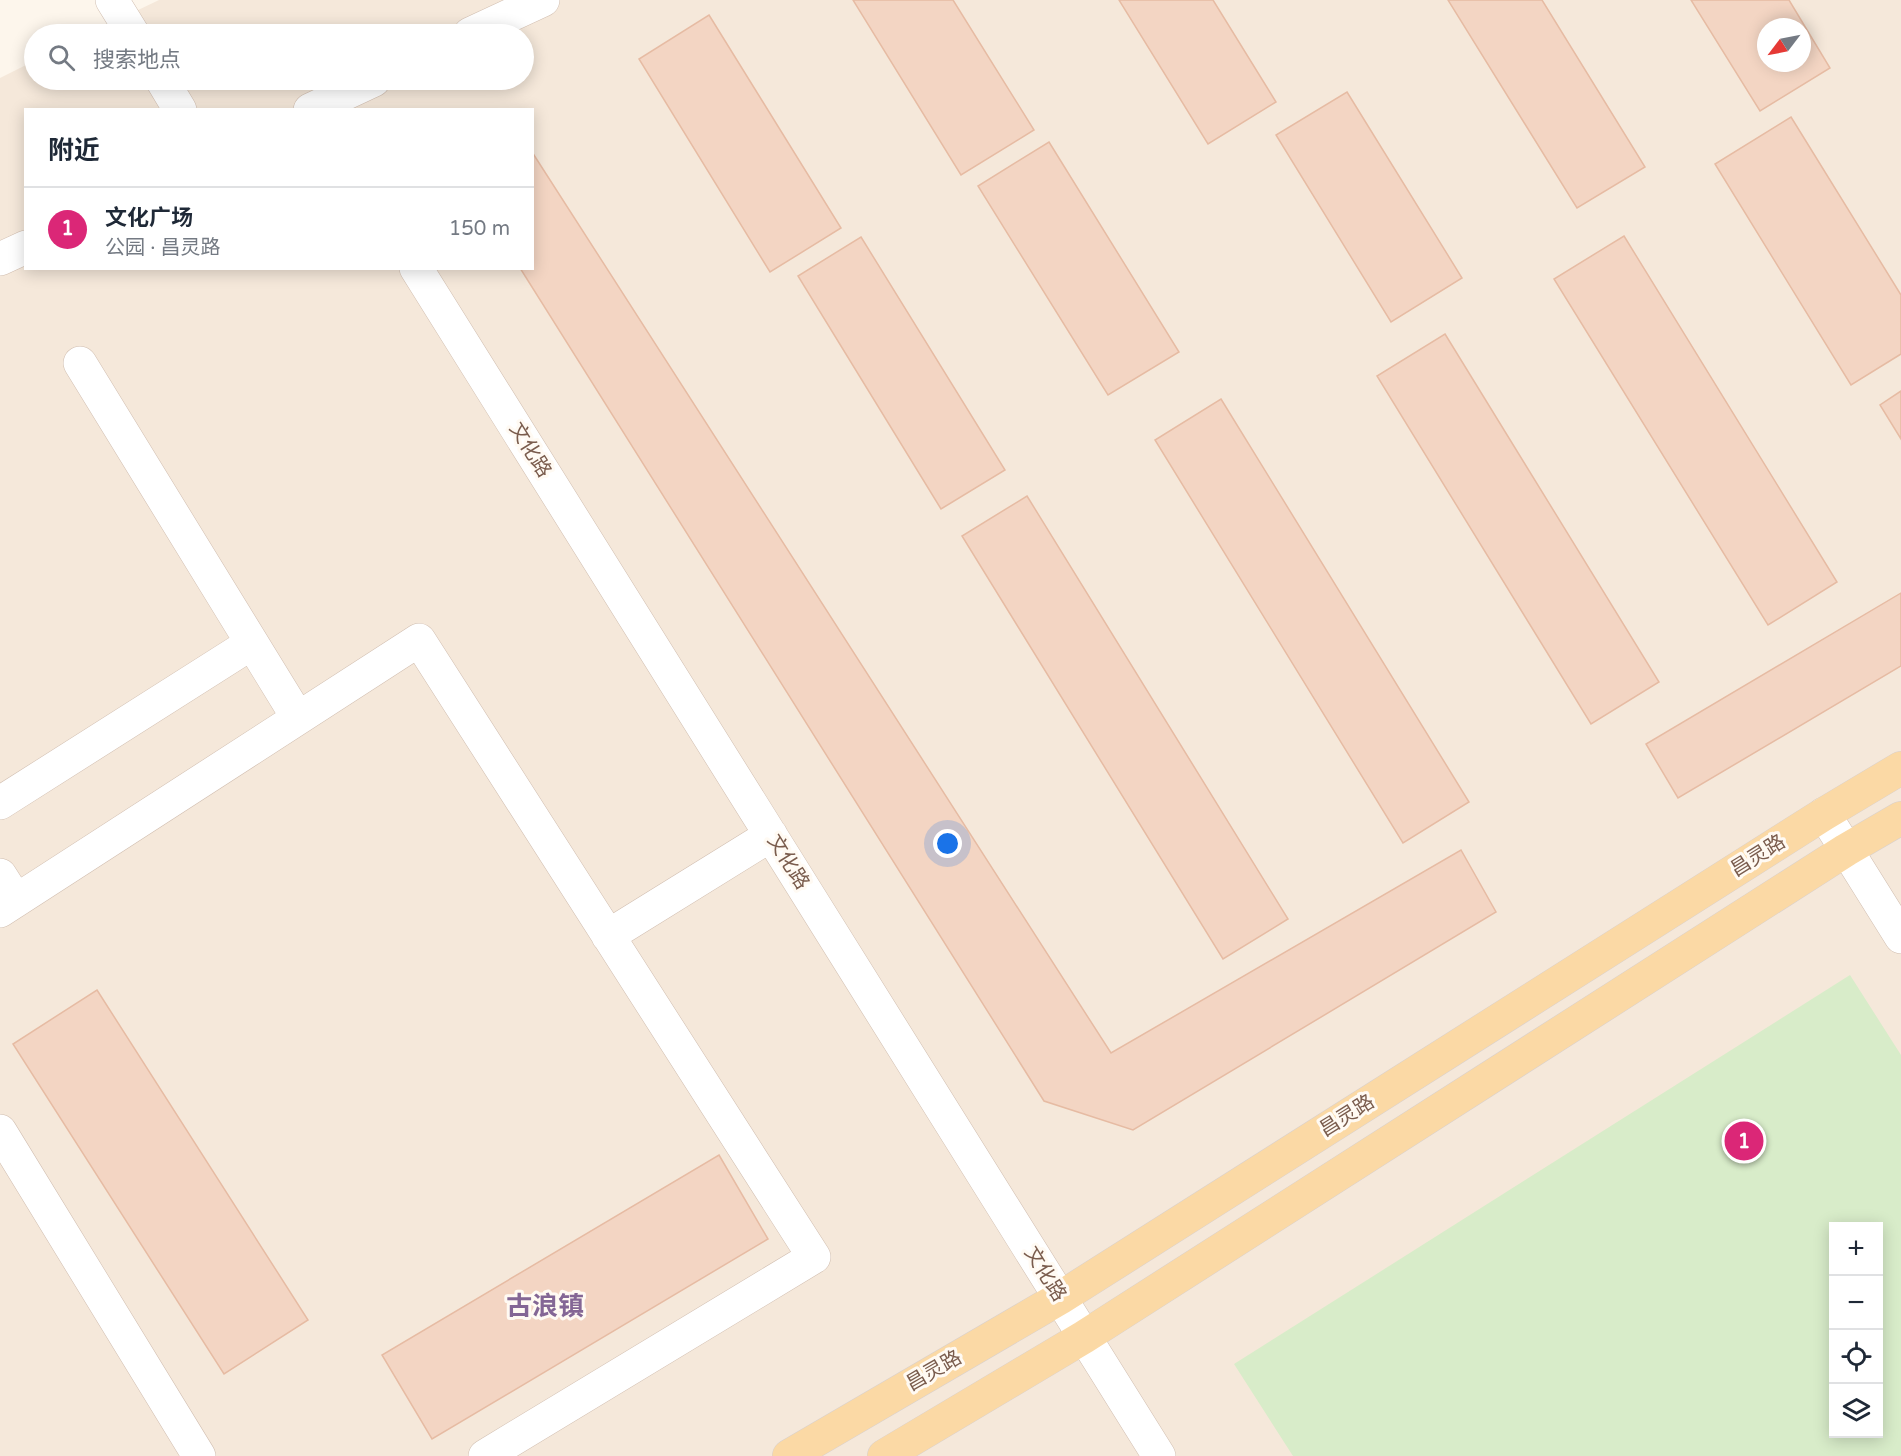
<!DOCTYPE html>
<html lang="zh">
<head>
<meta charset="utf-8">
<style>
	:root { --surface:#fff; --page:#f2f2f3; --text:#1f2937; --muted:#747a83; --line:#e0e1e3; --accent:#db2777 }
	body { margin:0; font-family:"Varela Round","Noto Sans SC",sans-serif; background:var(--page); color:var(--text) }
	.controls { position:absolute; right:18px; bottom:18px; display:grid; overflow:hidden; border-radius:0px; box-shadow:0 3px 15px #0003 }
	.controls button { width:54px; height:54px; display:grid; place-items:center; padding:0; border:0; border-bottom:2px solid var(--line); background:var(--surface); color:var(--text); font:30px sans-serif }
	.compass { position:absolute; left:1757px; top:18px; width:54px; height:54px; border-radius:50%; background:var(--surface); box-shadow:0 3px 15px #0003; rotate:238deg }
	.you { position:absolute; left:948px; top:844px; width:21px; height:21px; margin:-15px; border:4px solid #fff; border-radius:50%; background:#1a73e8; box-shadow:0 0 0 9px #1a73e833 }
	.badge { display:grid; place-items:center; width:39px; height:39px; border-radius:50%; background:var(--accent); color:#fff; font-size:20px; font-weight:700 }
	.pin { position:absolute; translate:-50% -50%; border:3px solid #fff; box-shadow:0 2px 6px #0006 }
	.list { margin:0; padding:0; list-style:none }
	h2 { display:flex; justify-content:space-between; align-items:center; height:78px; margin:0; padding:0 24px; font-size:26px }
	h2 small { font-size:20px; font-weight:400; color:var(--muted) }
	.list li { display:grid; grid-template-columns:39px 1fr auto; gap:18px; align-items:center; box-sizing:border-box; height:84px; padding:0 24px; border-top:2px solid var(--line) }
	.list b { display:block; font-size:22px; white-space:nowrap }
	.list p { margin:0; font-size:20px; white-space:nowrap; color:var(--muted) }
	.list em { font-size:20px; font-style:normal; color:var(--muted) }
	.icon { flex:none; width:33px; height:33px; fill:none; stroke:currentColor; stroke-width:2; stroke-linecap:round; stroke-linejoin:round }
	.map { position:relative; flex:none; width:1901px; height:1456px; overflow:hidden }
	.search { position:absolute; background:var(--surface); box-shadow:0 3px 15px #0003; left:24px; top:24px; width:510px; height:66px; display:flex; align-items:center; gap:15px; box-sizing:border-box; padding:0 21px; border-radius:33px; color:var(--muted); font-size:22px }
	.panel { position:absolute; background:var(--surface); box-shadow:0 3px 15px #0003; left:24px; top:108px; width:510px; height:162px; border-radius:0px }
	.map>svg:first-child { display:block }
</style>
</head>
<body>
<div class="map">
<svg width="1901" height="1456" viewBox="0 0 1901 1456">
	<rect width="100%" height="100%" fill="#fdf6ec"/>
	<!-- residential -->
	<path fill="#f5e8da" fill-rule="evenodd" d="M159,0H1901V1456H0V78L34,61V80H524V34H88ZM1766,27H1802V63H1766ZM26,110H532V268H26ZM1834,1226H1878V1434H1834Z"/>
	<!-- green -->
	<path fill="#d8ecc9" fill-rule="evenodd" d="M1850,975L1901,1055V1456H1293L1234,1364ZM1834,1226H1878V1434H1834Z"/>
	<!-- building -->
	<path fill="#f3d5c3" stroke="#e6bba3" stroke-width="1.5" fill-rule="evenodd" d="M853,0H953L1034,130L961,175Z
		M1119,0H1213L1276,102L1208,144Z
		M1448,0H1542L1645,167L1577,208Z
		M1691,0H1789L1830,68L1760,111ZM1766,27H1802V63H1766Z
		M709,15L841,228L770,272L639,59Z
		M1347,92L1462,278L1391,322L1276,135Z
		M1791,117L1901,295V354L1851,385L1715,164Z
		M1049,142L1179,352L1108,395L978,186Z
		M532,152L1111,1053L1461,850L1496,912L1133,1130L1044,1101L520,268H532Z
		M1624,236L1837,582L1768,625L1554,279Z
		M861,237L1005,470L941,509L798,276Z
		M1445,334L1659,682L1591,724L1377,376Z
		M1901,391V439L1880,405Z
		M1221,399L1469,802L1403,843L1155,440Z
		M1027,496L1288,919L1223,959L962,536Z
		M1901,593V666L1678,798L1646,744Z
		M97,990L308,1320L224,1374L13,1044Z
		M719,1155L768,1239L432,1439L382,1355Z"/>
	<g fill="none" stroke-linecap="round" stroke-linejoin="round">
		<!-- minor casing -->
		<g stroke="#d1beb0" stroke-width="34">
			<path id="minor" d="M112,0L133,34
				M470,34L543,0
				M162,80L180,110
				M310,110L374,80
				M0,259L26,247
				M416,268L1159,1456
				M80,363L298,718
				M0,803L252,643
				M1824,814L1901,937
				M0,875L16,900
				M0,911L419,640L814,1257L485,1456
				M608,936L771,835
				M0,1131L199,1456"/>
		</g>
		<!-- major casing -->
		<g stroke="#dad1cd" stroke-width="34">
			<path id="major" d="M789,1456L1060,1298L1824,814L1901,768
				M884,1456L1084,1337L1846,850L1901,818"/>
		</g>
		<!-- minor -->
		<use href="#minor" stroke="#fff" stroke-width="33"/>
		<!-- major -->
		<use href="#major" stroke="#fbd9a5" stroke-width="33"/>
	</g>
	<g text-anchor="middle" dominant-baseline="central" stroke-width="6" stroke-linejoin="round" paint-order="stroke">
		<!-- street labels -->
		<g font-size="20" fill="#7a5c4d" stroke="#fffaf3">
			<text transform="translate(530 450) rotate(58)">文化路</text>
			<text transform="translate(1758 856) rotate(-32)">昌灵路</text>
			<text transform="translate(788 862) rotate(58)">文化路</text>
			<text transform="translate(1347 1116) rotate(-32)">昌灵路</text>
			<text transform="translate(1045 1274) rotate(58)">文化路</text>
			<text transform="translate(934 1371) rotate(-30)">昌灵路</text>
		</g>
		<!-- district labels -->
		<g font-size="26" font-weight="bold" fill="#846695" stroke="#fffaf3">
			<text x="545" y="1306">古浪镇</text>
		</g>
	</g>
</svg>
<div class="controls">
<button>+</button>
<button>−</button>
<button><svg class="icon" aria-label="locate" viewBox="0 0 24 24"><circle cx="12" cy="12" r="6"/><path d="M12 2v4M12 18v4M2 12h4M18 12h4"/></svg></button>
<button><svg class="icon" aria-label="layers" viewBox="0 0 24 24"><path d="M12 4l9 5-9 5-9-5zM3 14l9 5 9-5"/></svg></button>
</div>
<svg class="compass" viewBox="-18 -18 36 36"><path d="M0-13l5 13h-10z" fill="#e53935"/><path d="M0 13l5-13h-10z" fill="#747a83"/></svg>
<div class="you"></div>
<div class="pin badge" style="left:1744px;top:1141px">1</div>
<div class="search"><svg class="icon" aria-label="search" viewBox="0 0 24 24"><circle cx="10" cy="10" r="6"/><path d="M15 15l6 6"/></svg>搜索地点</div>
<section class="panel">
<h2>附近<small></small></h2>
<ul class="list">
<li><span class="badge">1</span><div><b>文化广场</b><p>公园 · 昌灵路</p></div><em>150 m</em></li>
</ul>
</section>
</div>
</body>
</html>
